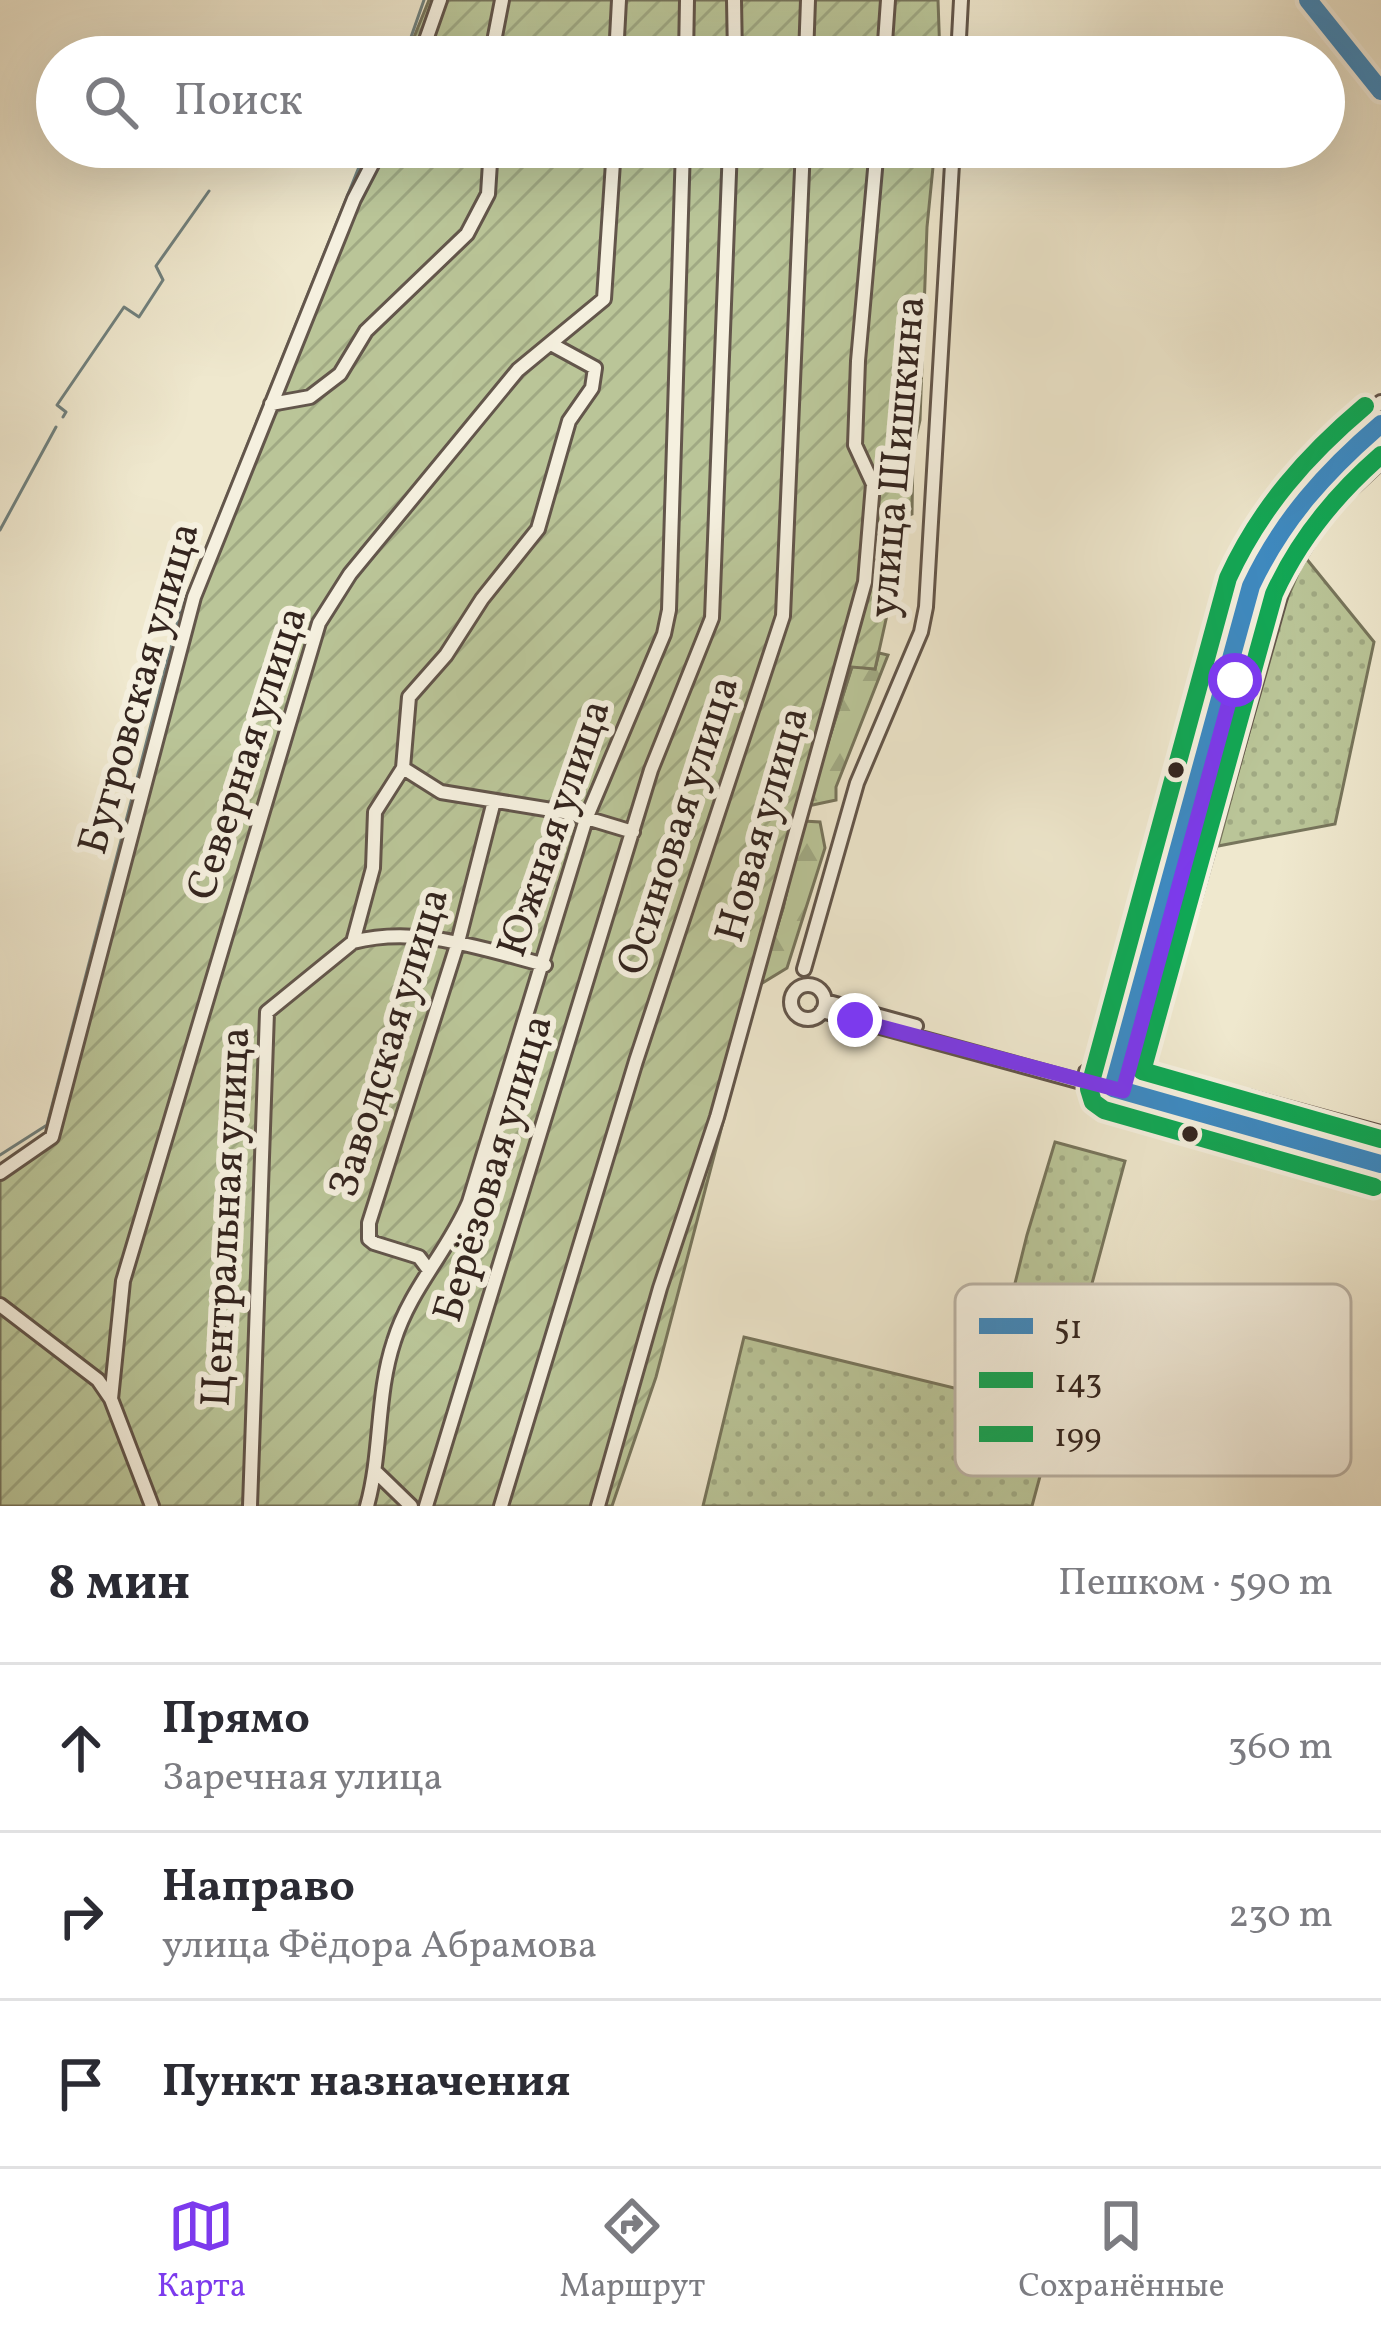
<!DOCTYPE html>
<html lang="ru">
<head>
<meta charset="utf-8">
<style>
	:root { --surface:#fff; --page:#f7f7f7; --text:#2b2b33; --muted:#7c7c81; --line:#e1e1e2; --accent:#7c3aed }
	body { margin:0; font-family:Vollkorn,serif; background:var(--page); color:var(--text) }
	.stop { position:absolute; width:36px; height:36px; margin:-27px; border:9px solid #7c3aed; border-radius:50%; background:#fff }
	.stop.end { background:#7c3aed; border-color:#fff; box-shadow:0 3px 12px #0008 }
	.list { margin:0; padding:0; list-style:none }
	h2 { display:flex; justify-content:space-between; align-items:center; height:156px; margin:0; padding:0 48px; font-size:51px }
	h2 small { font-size:39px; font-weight:400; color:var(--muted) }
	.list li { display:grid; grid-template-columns:78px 1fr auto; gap:36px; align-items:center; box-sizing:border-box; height:168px; padding:0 48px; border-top:3px solid var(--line) }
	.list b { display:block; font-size:45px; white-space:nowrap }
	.list p { margin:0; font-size:39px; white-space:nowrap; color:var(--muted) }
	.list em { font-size:39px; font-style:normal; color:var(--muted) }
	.icon { flex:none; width:66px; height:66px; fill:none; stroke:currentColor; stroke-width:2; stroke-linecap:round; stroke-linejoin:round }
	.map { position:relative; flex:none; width:1381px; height:1506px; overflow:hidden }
	.search { position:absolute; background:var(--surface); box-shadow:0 12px 48px #0002; left:36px; right:36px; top:36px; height:132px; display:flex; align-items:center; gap:30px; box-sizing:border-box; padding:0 42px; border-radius:66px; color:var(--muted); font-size:45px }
	.sheet { height:660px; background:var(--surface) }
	nav { display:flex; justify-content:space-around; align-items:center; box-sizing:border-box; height:168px; border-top:3px solid var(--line); background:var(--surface); font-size:33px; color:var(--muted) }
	nav a { display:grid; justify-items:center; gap:6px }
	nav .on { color:var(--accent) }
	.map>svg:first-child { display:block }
</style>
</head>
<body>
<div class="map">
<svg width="1381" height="1506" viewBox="0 0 1381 1506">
	<defs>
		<pattern id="grass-dots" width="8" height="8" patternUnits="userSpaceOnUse" patternTransform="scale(3)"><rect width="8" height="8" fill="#bac598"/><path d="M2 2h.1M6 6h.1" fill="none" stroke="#a0a983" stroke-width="1.8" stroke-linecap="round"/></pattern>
		<pattern id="forest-firs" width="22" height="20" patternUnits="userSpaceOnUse" patternTransform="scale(3)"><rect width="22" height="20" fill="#bac598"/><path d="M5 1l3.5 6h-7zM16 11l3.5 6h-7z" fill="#a0a983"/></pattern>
		<pattern id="garden-furrows" width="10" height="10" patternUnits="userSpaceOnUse" patternTransform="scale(3)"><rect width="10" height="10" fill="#bac598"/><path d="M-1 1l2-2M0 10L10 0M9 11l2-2" fill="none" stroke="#a0a983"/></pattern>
	</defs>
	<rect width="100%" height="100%" fill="#efe8ce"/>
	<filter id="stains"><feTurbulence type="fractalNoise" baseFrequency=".00167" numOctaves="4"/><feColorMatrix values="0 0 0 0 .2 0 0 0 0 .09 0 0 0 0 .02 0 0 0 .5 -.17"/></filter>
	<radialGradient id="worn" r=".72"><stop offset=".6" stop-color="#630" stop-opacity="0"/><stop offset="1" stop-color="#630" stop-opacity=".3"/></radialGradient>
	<!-- grass -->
	<path fill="url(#grass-dots)" stroke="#77755c" stroke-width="3" d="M1381,407V418C1352,442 1322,464 1298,494C1245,558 1229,640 1208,718L1200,716C1221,639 1240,542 1296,482C1322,455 1353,431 1381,407Z
		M1305,557L1374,642L1335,824L1218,846L1282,611Z
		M1055,1142L1125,1161L1032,1506H703L744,1337L987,1396L1027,1235Z"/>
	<!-- forest -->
	<path fill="url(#forest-firs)" stroke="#77755c" stroke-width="3" d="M879,653L888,655L836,787V800L808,806L852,666L875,669Z
		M803,821L820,822L825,848L787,968L759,985L783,908Z"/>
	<!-- garden -->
	<path fill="url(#garden-furrows)" stroke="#77755c" stroke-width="3" d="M429,0H938L940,57H406Z
		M370,147H935L927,227L920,420L913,450L912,514L901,518L907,525L875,669L852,667L803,821L783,908L759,985L656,1377L612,1506H0V1167L49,1135L184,611Z"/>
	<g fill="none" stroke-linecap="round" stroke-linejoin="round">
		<!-- stream -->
		<path stroke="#71817e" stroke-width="3" d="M404,57L424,0
			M63,417L66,412L57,405L124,307L139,317L163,280L156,266L209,191
			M0,530L56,427
			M0,1155L47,1125L180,613L367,147"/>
		<!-- minor casing -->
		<g stroke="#63564b" stroke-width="18">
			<path id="minor" d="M734,0L735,57
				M1308,0L1381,91
				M420,57L440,0
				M491,57L502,0
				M616,57L619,0
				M686,57L687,0
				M806,57L808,0
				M884,57L888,0
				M958,57L961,0
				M271,404L310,397L340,374L366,331L467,234L488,194L491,147
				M403,768L441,792L570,813L633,832
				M1165,938L1191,909L1285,579L1326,513L1381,461
				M353,942C417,925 483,949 545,965
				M804,969L857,783L921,632L926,607L953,147
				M791 1002a17 17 0 1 1 34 0a17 17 0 1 1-34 0Z
				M1139,991L1131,952L1234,579C1267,502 1318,454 1381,402
				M825,1001L916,1026
				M822,1011L1381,1164
				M1086,1072L1381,1152
				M1113,1088L1251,586C1280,517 1324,471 1381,424
				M1123,1091L1261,589C1289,526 1328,482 1381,438
				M1215,1106L1248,1097L1381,1133
				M1267,1134L1293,1158L1381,1181
				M0,1173L52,1137L194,597L354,199L381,147
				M428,1269L419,1257L374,1243L369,1239V1223L458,942L494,801
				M0,1305L98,1380L111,1399L152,1506
				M111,1399L123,1281L319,623L350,574L518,370L604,299L614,147
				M376,1472L411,1506
				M250,1506L267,1012L353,942L373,868L375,812L403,768L409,697L446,655L482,599L538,529L569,421L592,388L595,368L551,344
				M367,1506C382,1452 376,1395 394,1341C410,1289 448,1251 469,1202L586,819L664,634L669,610L683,147
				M426,1506L651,770L712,618L730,147
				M501,1506L636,1061L783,616L803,147
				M598,1506L660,1288L717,1117L865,582L873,484L855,445L858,361L877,147"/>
		</g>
		<!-- minor -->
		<use href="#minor" stroke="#f5f0df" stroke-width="12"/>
		<!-- bus-1 casing -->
		<g stroke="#f5f0df" stroke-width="27">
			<path id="bus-1" d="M1308,0L1381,91
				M1381,424C1326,471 1282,520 1251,586L1113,1088L1381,1164"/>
		</g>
		<!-- bus-2 casing -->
		<g stroke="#f5f0df" stroke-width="27">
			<path id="bus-2" d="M1365,406C1307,455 1260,508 1228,578L1089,1089L1093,1102L1104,1110L1374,1187"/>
		</g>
		<!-- bus-3 casing -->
		<g stroke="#f5f0df" stroke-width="27">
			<path id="bus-3" d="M1381,455C1335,495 1299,539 1274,594L1142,1071L1381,1139"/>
		</g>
		<!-- bus-1 -->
		<use href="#bus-1" stroke="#3d8ac2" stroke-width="18"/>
		<!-- bus-2 -->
		<use href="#bus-2" stroke="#10a855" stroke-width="18"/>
		<!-- bus-3 -->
		<use href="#bus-3" stroke="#10a855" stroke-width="18"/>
	</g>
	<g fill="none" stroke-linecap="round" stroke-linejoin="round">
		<!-- route -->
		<path stroke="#7c3aed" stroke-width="15" d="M855,1020L1123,1091L1235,680"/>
	</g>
	<!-- markers -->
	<g fill="#34251f" stroke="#f5f0df" stroke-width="4.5">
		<circle cx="1176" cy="770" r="10"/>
		<circle cx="1190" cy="1134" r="10"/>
	</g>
	<g text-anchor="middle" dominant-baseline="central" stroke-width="12" stroke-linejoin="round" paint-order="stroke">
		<!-- street labels -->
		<g font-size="42" fill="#34251f" stroke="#f5f0df">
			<text transform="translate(899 457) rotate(-85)">улица Шишкина</text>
			<text transform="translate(141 689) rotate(-74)">Бугровская улица</text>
			<text transform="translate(249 754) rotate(-72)">Северная улица</text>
			<text transform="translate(764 825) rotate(-74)">Новая улица</text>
			<text transform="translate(680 826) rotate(-72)">Осиновая улица</text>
			<text transform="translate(556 829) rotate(-71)">Южная улица</text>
			<text transform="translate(391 1043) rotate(-73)">Заводская улица</text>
			<text transform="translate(495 1169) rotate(-73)">Берёзовая улица</text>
			<text transform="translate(228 1217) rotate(-87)">Центральная улица</text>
		</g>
	</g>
	<!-- legend -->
	<rect x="955" y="1284" width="396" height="192" rx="18" fill="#f5f0df" stroke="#bbb3a5" stroke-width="3"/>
	<rect x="979" y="1318" width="54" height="16" fill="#3d8ac2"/>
	<rect x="979" y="1372" width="54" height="16" fill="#10a855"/>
	<rect x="979" y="1426" width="54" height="16" fill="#10a855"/>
	<g font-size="33" fill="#34251f">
		<text x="1054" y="1338">51</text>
		<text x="1054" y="1392">143</text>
		<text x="1054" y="1446">199</text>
	</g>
	<rect width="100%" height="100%" filter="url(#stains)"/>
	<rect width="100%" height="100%" fill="url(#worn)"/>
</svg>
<div class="stop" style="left:1235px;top:680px"></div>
<div class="stop end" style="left:855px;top:1020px"></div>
<div class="search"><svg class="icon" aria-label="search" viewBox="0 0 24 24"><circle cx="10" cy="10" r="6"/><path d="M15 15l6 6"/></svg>Поиск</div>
</div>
<section class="sheet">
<h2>8 мин<small>Пешком · 590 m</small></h2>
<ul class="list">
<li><svg class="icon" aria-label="ahead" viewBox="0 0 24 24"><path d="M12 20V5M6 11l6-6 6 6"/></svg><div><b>Прямо</b><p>Заречная улица</p></div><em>360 m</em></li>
<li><svg class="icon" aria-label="right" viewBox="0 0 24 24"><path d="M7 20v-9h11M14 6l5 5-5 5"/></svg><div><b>Направо</b><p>улица Фёдора Абрамова</p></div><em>230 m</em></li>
<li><svg class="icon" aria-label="arrive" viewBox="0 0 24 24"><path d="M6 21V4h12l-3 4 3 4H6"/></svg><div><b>Пункт назначения</b></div></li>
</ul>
</section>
<nav>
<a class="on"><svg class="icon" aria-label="map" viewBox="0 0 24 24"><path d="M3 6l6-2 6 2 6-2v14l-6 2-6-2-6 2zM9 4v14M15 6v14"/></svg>Карта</a>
<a><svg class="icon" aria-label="directions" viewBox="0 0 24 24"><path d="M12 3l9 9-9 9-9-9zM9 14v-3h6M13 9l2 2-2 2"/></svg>Маршрут</a>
<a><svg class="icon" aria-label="saved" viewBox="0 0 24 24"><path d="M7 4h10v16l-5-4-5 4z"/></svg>Сохранённые</a>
</nav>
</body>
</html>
